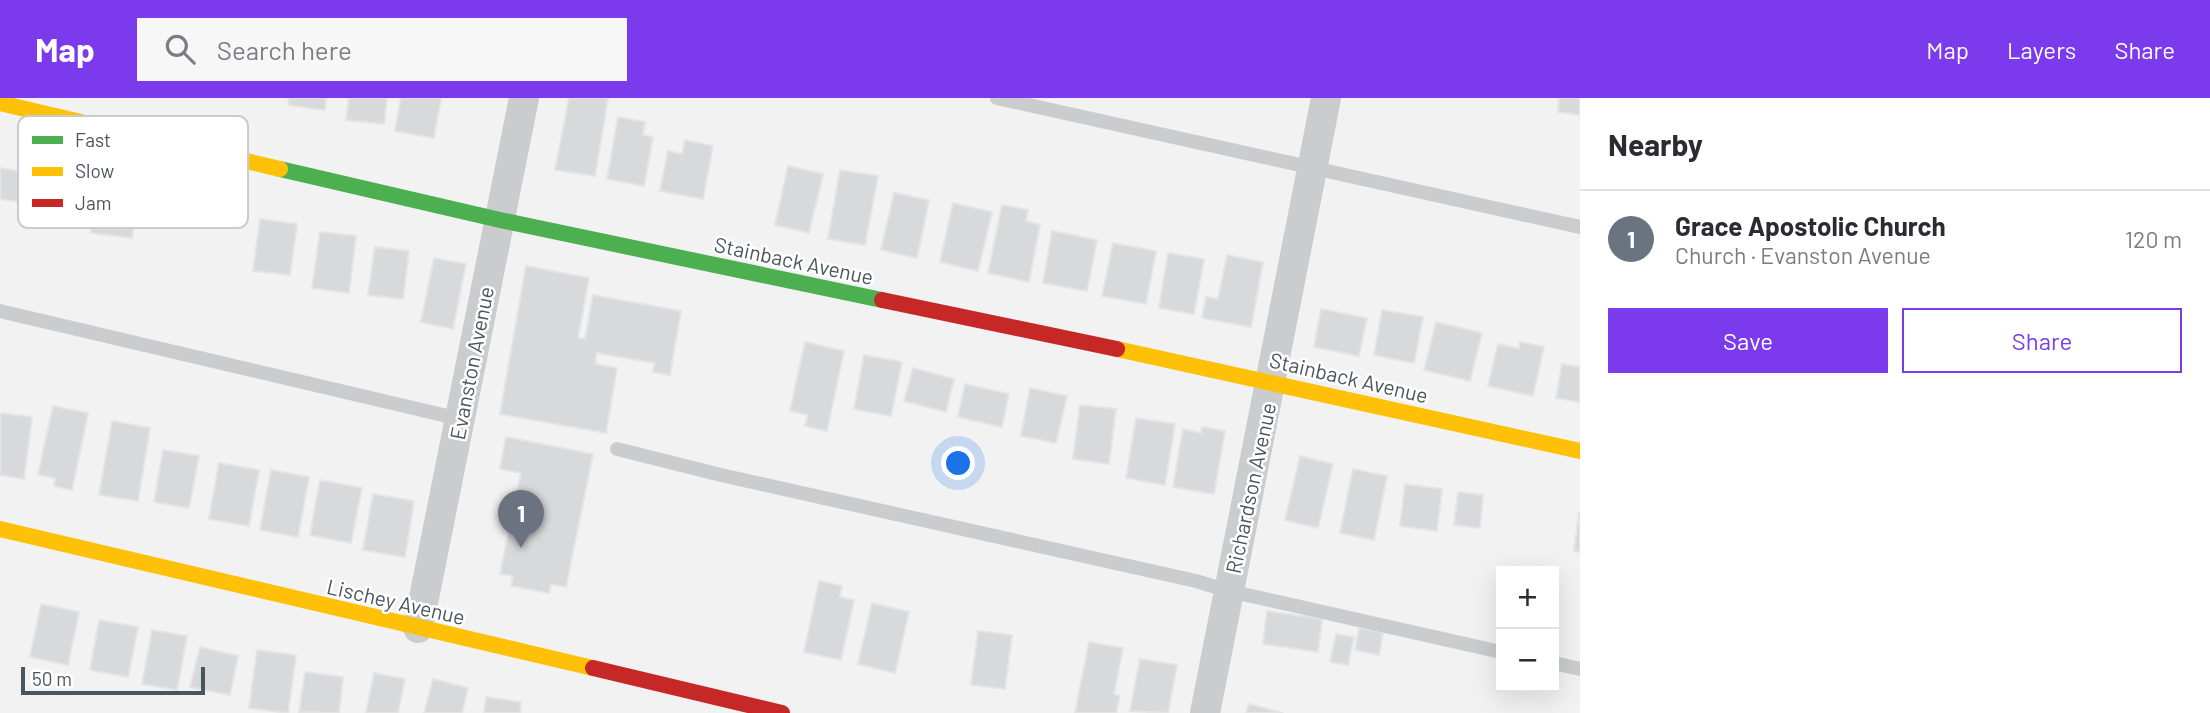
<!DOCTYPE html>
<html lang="en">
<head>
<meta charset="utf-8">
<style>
	:root { --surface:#fff; --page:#f7f7f7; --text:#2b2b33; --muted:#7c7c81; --line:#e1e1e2; --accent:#7c3aed }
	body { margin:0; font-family:Barlow,sans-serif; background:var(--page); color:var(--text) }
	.controls { position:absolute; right:21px; bottom:21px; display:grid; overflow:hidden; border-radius:0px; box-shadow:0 7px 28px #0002 }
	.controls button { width:63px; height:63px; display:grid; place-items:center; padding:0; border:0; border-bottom:2px solid var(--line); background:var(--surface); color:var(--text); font:35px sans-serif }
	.scale { position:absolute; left:21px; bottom:18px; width:184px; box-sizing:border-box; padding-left:7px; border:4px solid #4b555d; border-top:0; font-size:19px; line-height:24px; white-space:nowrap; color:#4b555d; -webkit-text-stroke:5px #fff; paint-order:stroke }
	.you { position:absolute; left:959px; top:366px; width:24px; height:24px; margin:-18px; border:5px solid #fff; border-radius:50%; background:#1a73e8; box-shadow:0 0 0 10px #1a73e833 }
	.badge { display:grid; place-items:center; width:46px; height:46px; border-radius:50%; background:var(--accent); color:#fff; font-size:23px; font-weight:700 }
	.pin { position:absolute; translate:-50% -58px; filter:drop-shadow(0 2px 4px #0008) }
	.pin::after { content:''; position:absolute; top:37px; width:24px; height:21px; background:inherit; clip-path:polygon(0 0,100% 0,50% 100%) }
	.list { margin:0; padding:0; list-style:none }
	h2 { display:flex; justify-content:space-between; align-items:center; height:91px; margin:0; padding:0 28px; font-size:30px }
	h2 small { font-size:23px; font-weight:400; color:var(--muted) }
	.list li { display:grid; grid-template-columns:46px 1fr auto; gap:21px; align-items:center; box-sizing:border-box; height:98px; padding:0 28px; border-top:2px solid var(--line) }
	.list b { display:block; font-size:26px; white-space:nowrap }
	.list p { margin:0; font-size:23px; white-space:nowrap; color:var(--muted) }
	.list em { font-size:23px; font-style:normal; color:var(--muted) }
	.actions { display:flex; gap:14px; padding:21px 28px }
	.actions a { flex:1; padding:16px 0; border:2px solid var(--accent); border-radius:0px; text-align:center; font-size:24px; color:var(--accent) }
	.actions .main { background:var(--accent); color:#fff }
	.icon { flex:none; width:38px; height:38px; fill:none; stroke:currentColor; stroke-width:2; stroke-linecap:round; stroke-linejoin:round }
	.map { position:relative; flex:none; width:1580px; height:615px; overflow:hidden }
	header { display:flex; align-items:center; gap:42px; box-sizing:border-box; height:98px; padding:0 35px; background:var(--accent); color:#fff }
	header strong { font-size:33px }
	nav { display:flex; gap:38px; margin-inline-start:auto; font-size:24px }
	.search { width:490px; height:63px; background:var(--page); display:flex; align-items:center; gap:18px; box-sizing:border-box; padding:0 24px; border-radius:0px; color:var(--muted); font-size:26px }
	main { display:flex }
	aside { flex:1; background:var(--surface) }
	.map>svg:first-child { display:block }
</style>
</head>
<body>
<header>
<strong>Map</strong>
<div class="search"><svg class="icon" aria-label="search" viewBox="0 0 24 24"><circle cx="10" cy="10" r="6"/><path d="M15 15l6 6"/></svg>Search here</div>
<nav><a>Map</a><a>Layers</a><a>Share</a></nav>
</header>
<main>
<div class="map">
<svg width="1580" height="615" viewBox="0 0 1580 615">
	<rect width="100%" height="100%" fill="#f2f2f2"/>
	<!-- building -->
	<path fill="#d8d9da" stroke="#e4e4e5" stroke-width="2" d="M289,0H326L325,12L288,7Z
		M349,0H387L384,26L346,22Z
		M401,0H441L434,40L395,33Z
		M569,0H608L595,78L555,72Z
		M1559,0H1580V17L1558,14Z
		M618,19L645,24L643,37L653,39L644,88L607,81Z
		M685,42L713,48L703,101L660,93L668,53L682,56Z
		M788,68L823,76L809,135L775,127Z
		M0,70L25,74L20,104L0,101Z
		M840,72L878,78L865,147L828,141Z
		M97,92L137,97L132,140L91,135Z
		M894,95L929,102L917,160L881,152Z
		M953,105L992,114L978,173L940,164Z
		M1002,107L1028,112L1026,123L1040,127L1029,184L988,175Z
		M260,121L297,126L290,177L253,173Z
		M1052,133L1097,142L1087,193L1043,185Z
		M320,134L356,138L349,195L312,190Z
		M1113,145L1156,153L1146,206L1102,198Z
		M375,149L409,153L403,201L368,197Z
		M1168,155L1204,161L1194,216L1159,210Z
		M1227,157L1263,164L1251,229L1202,220L1206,199L1218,201Z
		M434,160L466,166L453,231L421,224Z
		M526,168L589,180L578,240L585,241L593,197L681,213L670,277L653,274L655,265L597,255L595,266L617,270L606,335L500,316Z
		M1321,211L1367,220L1359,258L1314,249Z
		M1382,212L1423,219L1414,265L1374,257Z
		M1436,224L1482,235L1470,283L1424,272Z
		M805,244L844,253L827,333L805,328L808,317L790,313Z
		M1520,244L1544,249L1533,298L1488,288L1498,246L1519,251Z
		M864,257L902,264L891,318L854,311Z
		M1562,266L1580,269V304L1556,300Z
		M913,270L954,281L946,314L904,303Z
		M965,286L1009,296L1002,329L958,319Z
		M1030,290L1067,298L1056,345L1021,338Z
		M1080,307L1116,311L1109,366L1073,361Z
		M53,308L88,315L72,392L54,388L55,380L38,377Z
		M0,315L32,319L24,381L0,377Z
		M1136,320L1175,326L1165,387L1126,380Z
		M112,323L150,330L138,403L99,397Z
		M1202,329L1225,333L1214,396L1173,389L1183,331L1201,335Z
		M506,339L593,356L566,489L551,486L549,495L511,488L513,478L500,476L521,375L500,371Z
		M163,352L199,358L189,410L154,404Z
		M1300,358L1333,366L1318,430L1285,422Z
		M219,365L259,372L249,428L209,421Z
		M1353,371L1387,378L1374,442L1340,435Z
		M271,372L309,379L298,439L260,432Z
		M320,382L362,390L351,445L310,437Z
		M1405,386L1442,391L1437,433L1400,428Z
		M1458,394L1483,397L1480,430L1454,427Z
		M373,396L414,403L405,459L363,452Z
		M1579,415H1580V454L1574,453Z
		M819,483L842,488L840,499L854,502L841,562L804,554Z
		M872,505L909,514L895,575L858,566Z
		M41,506L79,514L68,567L30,559Z
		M1267,513L1322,521L1318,554L1263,546Z
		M99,522L138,529L128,579L90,572Z
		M1359,530L1383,534L1379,557L1355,552Z
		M152,532L187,538L177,592L142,586Z
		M978,533L1012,537L1005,591L971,587Z
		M1336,536L1354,539L1348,567L1330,564Z
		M1089,544L1123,550L1114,596L1120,598L1116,615H1075Z
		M200,549L238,558L230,597L190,589Z
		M257,552L296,557L288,615L249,610Z
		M1140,561L1177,567L1168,615L1130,613Z
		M305,574L343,579L339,615L299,614Z
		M374,575L405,581L398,615H366Z
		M433,581L468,590L462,615H424Z
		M486,599L521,604L520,615H484Z
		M1249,606L1283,615H1246Z"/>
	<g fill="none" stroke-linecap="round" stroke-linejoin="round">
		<!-- lane -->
		<path stroke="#cacccd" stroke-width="14" d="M997,0L1580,129
			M0,213L460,321
			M617,351L721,377L1196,483L1229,493L1501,554
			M1554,565L1580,571"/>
		<!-- street -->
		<path stroke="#cacccd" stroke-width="30" d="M418,530L524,0
			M1205,615L1326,0"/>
		<!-- fast -->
		<path stroke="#4caf50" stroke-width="16" d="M280,71L500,122L882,202"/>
		<!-- slow -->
		<path stroke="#ffc107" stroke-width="16" d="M0,5L280,71
			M1117,251L1580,353
			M0,431L593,570"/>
		<!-- jam -->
		<path stroke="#c62828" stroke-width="16" d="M882,202L1117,251
			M593,570L782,615"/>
	</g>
	<g text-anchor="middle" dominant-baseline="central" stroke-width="5" stroke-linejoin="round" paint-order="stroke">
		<!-- street labels -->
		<g font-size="21" fill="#4b555d" stroke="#fff">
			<text transform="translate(794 162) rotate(12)">Stainback Avenue</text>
			<text transform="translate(471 265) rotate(-79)">Evanston Avenue</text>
			<text transform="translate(1349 279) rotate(13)">Stainback Avenue</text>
			<text transform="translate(1250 390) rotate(-78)">Richardson Avenue</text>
			<text transform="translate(396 503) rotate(13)">Lischey Avenue</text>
		</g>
	</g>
	<!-- legend -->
	<rect x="18" y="18" width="230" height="112" rx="10" fill="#fff" stroke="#c9ccce" stroke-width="2"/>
	<rect x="32" y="38" width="31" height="8" fill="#4caf50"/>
	<rect x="32" y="69" width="31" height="9" fill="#ffc107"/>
	<rect x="32" y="101" width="31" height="8" fill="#c62828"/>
	<g font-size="19" fill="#4b555d">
		<text x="75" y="49">Fast</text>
		<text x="75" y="80">Slow</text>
		<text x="75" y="112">Jam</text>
	</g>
</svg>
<div class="controls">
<button>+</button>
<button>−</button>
</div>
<div class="scale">50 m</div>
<div class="you"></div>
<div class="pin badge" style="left:521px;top:450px;background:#6b7280">1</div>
</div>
<aside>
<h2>Nearby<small></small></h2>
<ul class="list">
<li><span class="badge" style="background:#6b7280">1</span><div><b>Grace Apostolic Church</b><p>Church · Evanston Avenue</p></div><em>120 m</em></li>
</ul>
<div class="actions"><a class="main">Save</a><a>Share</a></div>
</aside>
</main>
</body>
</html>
